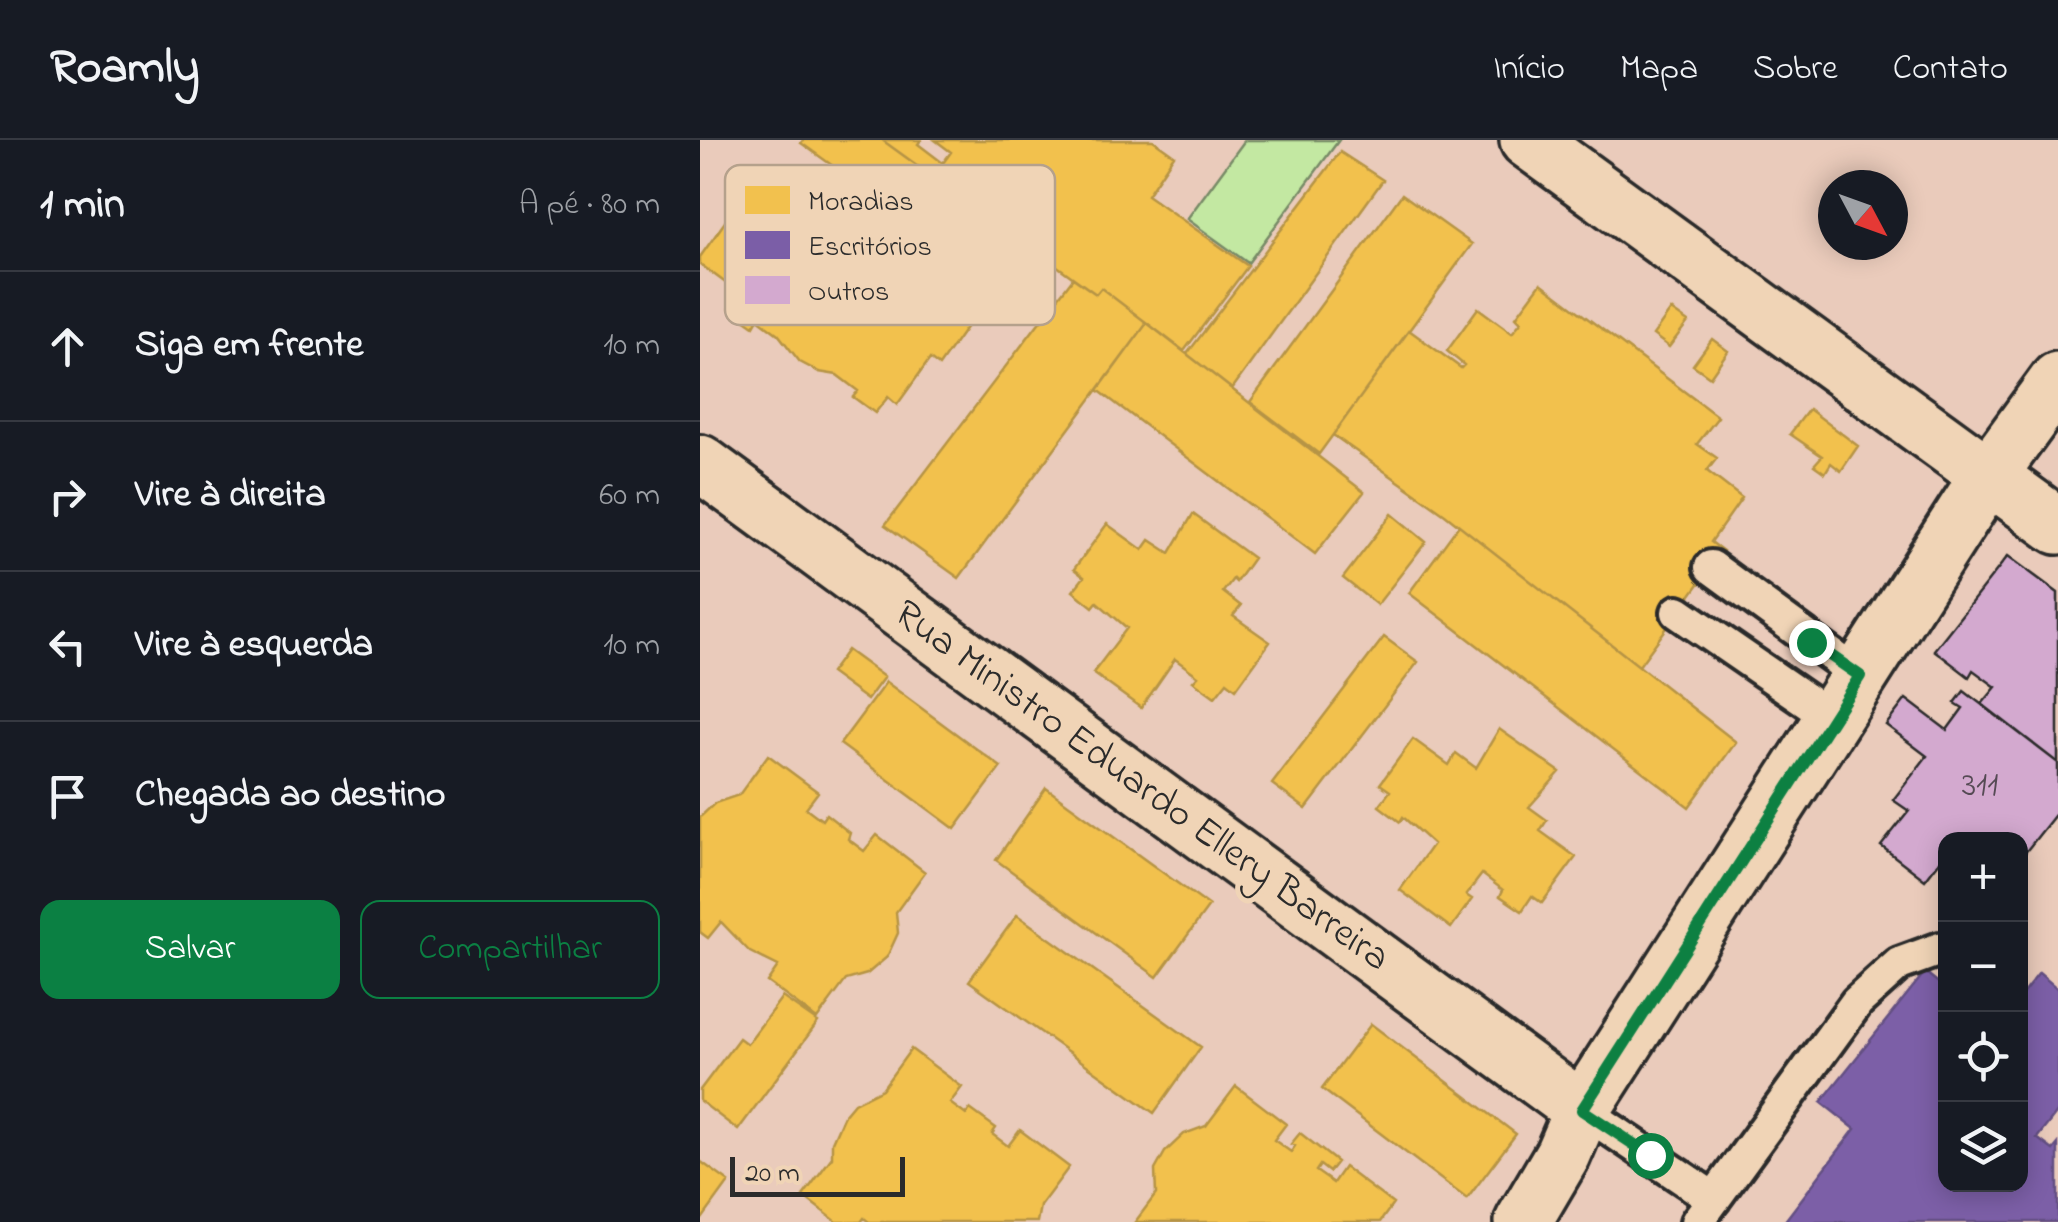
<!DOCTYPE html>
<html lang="pt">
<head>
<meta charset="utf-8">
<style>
	:root { --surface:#171b24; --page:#20242c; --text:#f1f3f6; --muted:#9ea1a6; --line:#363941; --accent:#0b8043 }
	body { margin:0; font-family:"Indie Flower",sans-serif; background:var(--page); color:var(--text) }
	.controls { position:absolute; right:30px; bottom:30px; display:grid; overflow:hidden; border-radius:20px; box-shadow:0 5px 25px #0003 }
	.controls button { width:90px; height:90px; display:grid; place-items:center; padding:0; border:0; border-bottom:2px solid var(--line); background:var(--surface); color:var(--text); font:50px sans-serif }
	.compass { position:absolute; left:1118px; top:30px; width:90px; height:90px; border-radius:50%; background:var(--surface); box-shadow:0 5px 25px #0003; rotate:131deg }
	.scale { position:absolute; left:30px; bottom:25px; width:175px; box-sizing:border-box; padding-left:10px; border:5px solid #2b2b2b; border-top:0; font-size:28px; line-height:35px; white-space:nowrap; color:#2b2b2b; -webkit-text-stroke:8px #f0d4b6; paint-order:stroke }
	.stop { position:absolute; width:30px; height:30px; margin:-22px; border:8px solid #0b8043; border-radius:50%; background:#fff }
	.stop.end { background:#0b8043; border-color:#fff; box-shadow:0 2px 10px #0008 }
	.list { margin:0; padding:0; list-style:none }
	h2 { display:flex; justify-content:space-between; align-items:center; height:130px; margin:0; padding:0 40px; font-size:42px }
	h2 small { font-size:32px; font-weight:400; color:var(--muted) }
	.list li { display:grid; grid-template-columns:65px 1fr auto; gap:30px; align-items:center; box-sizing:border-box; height:150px; padding:0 40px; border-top:2px solid var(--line) }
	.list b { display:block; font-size:38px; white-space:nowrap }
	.list em { font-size:32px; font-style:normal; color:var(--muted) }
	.actions { display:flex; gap:20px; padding:30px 40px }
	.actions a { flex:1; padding:22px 0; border:2px solid var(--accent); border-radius:20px; text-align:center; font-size:35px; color:var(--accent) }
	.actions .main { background:var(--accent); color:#fff }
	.icon { flex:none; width:55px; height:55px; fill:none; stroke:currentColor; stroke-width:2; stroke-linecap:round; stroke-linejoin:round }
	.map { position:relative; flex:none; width:1358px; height:1082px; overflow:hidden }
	header { display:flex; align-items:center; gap:60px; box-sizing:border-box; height:140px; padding:0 50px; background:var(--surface); border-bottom:2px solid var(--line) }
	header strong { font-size:48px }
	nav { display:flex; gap:55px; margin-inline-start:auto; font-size:35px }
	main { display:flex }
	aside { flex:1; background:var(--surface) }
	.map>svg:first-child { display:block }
</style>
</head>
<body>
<header>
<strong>Roamly</strong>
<nav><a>Início</a><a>Mapa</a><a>Sobre</a><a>Contato</a></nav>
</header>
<main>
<aside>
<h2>1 min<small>A pé · 80 m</small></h2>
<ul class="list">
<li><svg class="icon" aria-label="ahead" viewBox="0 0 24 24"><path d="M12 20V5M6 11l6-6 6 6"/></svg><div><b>Siga em frente</b></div><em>10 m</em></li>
<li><svg class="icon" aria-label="right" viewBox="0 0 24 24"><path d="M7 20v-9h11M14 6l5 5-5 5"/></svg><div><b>Vire à direita</b></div><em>60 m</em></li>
<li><svg class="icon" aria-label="left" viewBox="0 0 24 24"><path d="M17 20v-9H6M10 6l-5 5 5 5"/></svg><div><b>Vire à esquerda</b></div><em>10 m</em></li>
<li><svg class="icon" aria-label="arrive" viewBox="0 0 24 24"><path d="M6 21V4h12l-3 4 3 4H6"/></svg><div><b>Chegada ao destino</b></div></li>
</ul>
<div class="actions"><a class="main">Salvar</a><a>Compartilhar</a></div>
</aside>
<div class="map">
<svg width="1358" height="1082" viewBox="0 0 1358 1082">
	<rect width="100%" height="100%" fill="#eacbbb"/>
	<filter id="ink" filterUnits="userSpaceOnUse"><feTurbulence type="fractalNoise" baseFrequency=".01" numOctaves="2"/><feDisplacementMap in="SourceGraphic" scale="20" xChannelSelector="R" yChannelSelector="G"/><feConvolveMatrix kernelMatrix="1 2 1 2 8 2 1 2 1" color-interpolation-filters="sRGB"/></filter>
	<g filter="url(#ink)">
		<!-- green -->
		<path fill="#c3e8a2" stroke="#778a66" stroke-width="2.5" d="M545,0H639L548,123L487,79Z"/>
		<!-- homes -->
		<path fill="#f2c14e" stroke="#b69444" stroke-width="2.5" fill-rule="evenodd" d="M103,0H182L350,122L322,162L101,3Z
			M182,0H221L218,4L243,23L251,12L235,0H453L474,15L447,55L548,126L484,211L401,148L396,154ZM269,24L353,84L346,94L262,33Z
			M640,12L683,40L532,249L487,214Z
			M702,54L772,104L619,314L550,262Z
			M32,72L64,96L27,144L0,124V117Z
			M153,90L274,176L239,226L230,219L197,265L188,257L175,273L153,257L158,251L137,235L119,232L100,222L78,194L58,179L54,186L30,169L42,152L34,146L67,99L104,127L110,118L130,132L140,118L135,114Z
			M373,138L396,154L401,148L447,183L259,438L185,385Z
			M841,143L1018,277L997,304L1017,318L1007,331L1042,358L1011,402L1023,411L939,526L745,374L633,295L709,190L761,228L764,225L747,211L778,168L812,193L821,182L816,177Z
			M971,170L988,182L969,207L953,195Z
			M447,183L664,352L615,414L398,250Z
			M1012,199L1028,211L1010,237L993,225Z
			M1109,269L1158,306L1141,331L1131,323L1125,333L1114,325L1122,316L1090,294Z
			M493,374L553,418L536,442L533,439L523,452L541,466L533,476L570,502L536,549L527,542L515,557L493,541L498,536L475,519L441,568L393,533L427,488L397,462L393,467L373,451L384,437L374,429L407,384L443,410L450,400L470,413Z
			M692,374L726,402L677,465L643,438Z
			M759,385L1036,602L989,667L709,453Z
			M684,497L718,522L606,669L572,644Z
			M147,510L184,537L167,560L130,533Z
			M186,542L301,627L255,689L140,604Z
			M799,589L860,632L829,667L847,680L840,691L876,717L842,763L832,756L822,771L800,756L803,750L782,734L766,755L772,759L751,788L700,750L733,704L703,677L700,682L679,666L690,651L680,644L713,599L749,625L756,613L776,628Z
			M68,615L118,652L106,668L122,680L126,674L150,693L148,699L164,711L177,695L225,732L196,772L198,793L187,817L167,834L146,840L117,879L67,842L78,826L50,812L21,782L8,798L0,792V677L15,663L39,655Z
			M346,648L509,766L457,837L296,720Z
			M317,775L501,907L454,973L269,841Z
			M82,857L118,882L38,990L0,961V950L39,898L47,904Z
			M671,884L816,994L767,1059L622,949Z
			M211,909L262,947L250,963L266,975L270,969L296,988L292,994L308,1006L320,990L369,1027L340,1066L337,1082H169L164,1078L161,1082H137L103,1056L132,1017V1002L144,975L154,963L182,949Z
			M536,946L586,984L574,1000L591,1012L595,1006L591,1004L600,993L637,1022L629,1032L620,1025L616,1031L633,1043L644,1027L693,1064L680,1082H435L456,1054L455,1030L465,1012L484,994L506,986Z
			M0,1021L29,1042L0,1082Z"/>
		<!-- offices -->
		<path fill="#7b5ea7" stroke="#634f82" stroke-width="2.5" d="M1225,832L1246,849V1044H1320V857L1339,833L1358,849V971L1337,998L1353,1010L1358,1004V1082H1084L1155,989L1121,962Z"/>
		<!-- building -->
		<path fill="#d3a9cf" stroke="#2b2b2b" stroke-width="2.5" d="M1308,416L1358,453V623L1282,564L1296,547L1273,530L1269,537L1234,510Z
			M1264,551L1358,623V671L1320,719V700H1246V713L1225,740L1181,706L1209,671L1193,660L1227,616L1186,585L1206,559L1247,590L1263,568L1255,563Z"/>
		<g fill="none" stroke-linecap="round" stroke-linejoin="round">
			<!-- service casing -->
			<g stroke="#2b2b2b" stroke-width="40">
				<path id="service" d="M1011,427L1160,536
					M978,472L1132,578
					M882,970L1014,1059
					M997,1082L1157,862L1199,824L1240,809L1246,812"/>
			</g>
			<!-- minor casing -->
			<g stroke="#2b2b2b" stroke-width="62">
				<path id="minor" d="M828,0L1358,386
					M0,323L882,970
					M823,1082L863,1014L882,970L1288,336L1358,240"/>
			</g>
			<!-- service -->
			<use href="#service" stroke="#f0d4b6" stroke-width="32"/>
			<!-- minor -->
			<use href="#minor" stroke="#f0d4b6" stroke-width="55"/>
		</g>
	</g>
	<g fill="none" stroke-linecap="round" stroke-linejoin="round" filter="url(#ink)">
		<!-- route -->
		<path stroke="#0b8043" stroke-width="12" d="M950,1015L882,970L1160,536L1111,502"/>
	</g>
	<g text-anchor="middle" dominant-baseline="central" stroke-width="10" stroke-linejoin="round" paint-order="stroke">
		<!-- number labels -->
		<g font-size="35" fill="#554a54">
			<text x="1280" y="646">311</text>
		</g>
		<!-- street labels -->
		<g font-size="40" fill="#2b2b2b" stroke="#f0d4b6">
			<text transform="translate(441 647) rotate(36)">Rua Ministro Eduardo Ellery Barreira</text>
		</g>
	</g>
	<!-- legend -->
	<rect x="25" y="25" width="330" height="160" rx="15" fill="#f0d4b6" stroke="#b5a18c" stroke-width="2.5"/>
	<rect x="45" y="46" width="45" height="28" fill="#f2c14e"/>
	<rect x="45" y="91" width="45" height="28" fill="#7b5ea7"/>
	<rect x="45" y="136" width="45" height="28" fill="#d3a9cf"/>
	<g font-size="28" fill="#2b2b2b">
		<text x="108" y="70">Moradias</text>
		<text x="108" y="115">Escritórios</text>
		<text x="108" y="160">Outros</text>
	</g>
</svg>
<div class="controls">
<button>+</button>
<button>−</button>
<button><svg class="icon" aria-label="locate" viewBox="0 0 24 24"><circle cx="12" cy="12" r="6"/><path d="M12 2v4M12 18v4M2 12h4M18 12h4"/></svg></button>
<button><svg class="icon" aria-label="layers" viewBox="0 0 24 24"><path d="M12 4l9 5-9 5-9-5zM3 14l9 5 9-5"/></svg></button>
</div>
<svg class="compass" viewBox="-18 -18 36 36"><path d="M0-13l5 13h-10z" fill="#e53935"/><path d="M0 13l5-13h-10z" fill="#9ea1a6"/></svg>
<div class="scale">20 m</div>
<div class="stop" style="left:950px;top:1015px"></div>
<div class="stop end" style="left:1111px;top:502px"></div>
</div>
</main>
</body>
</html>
